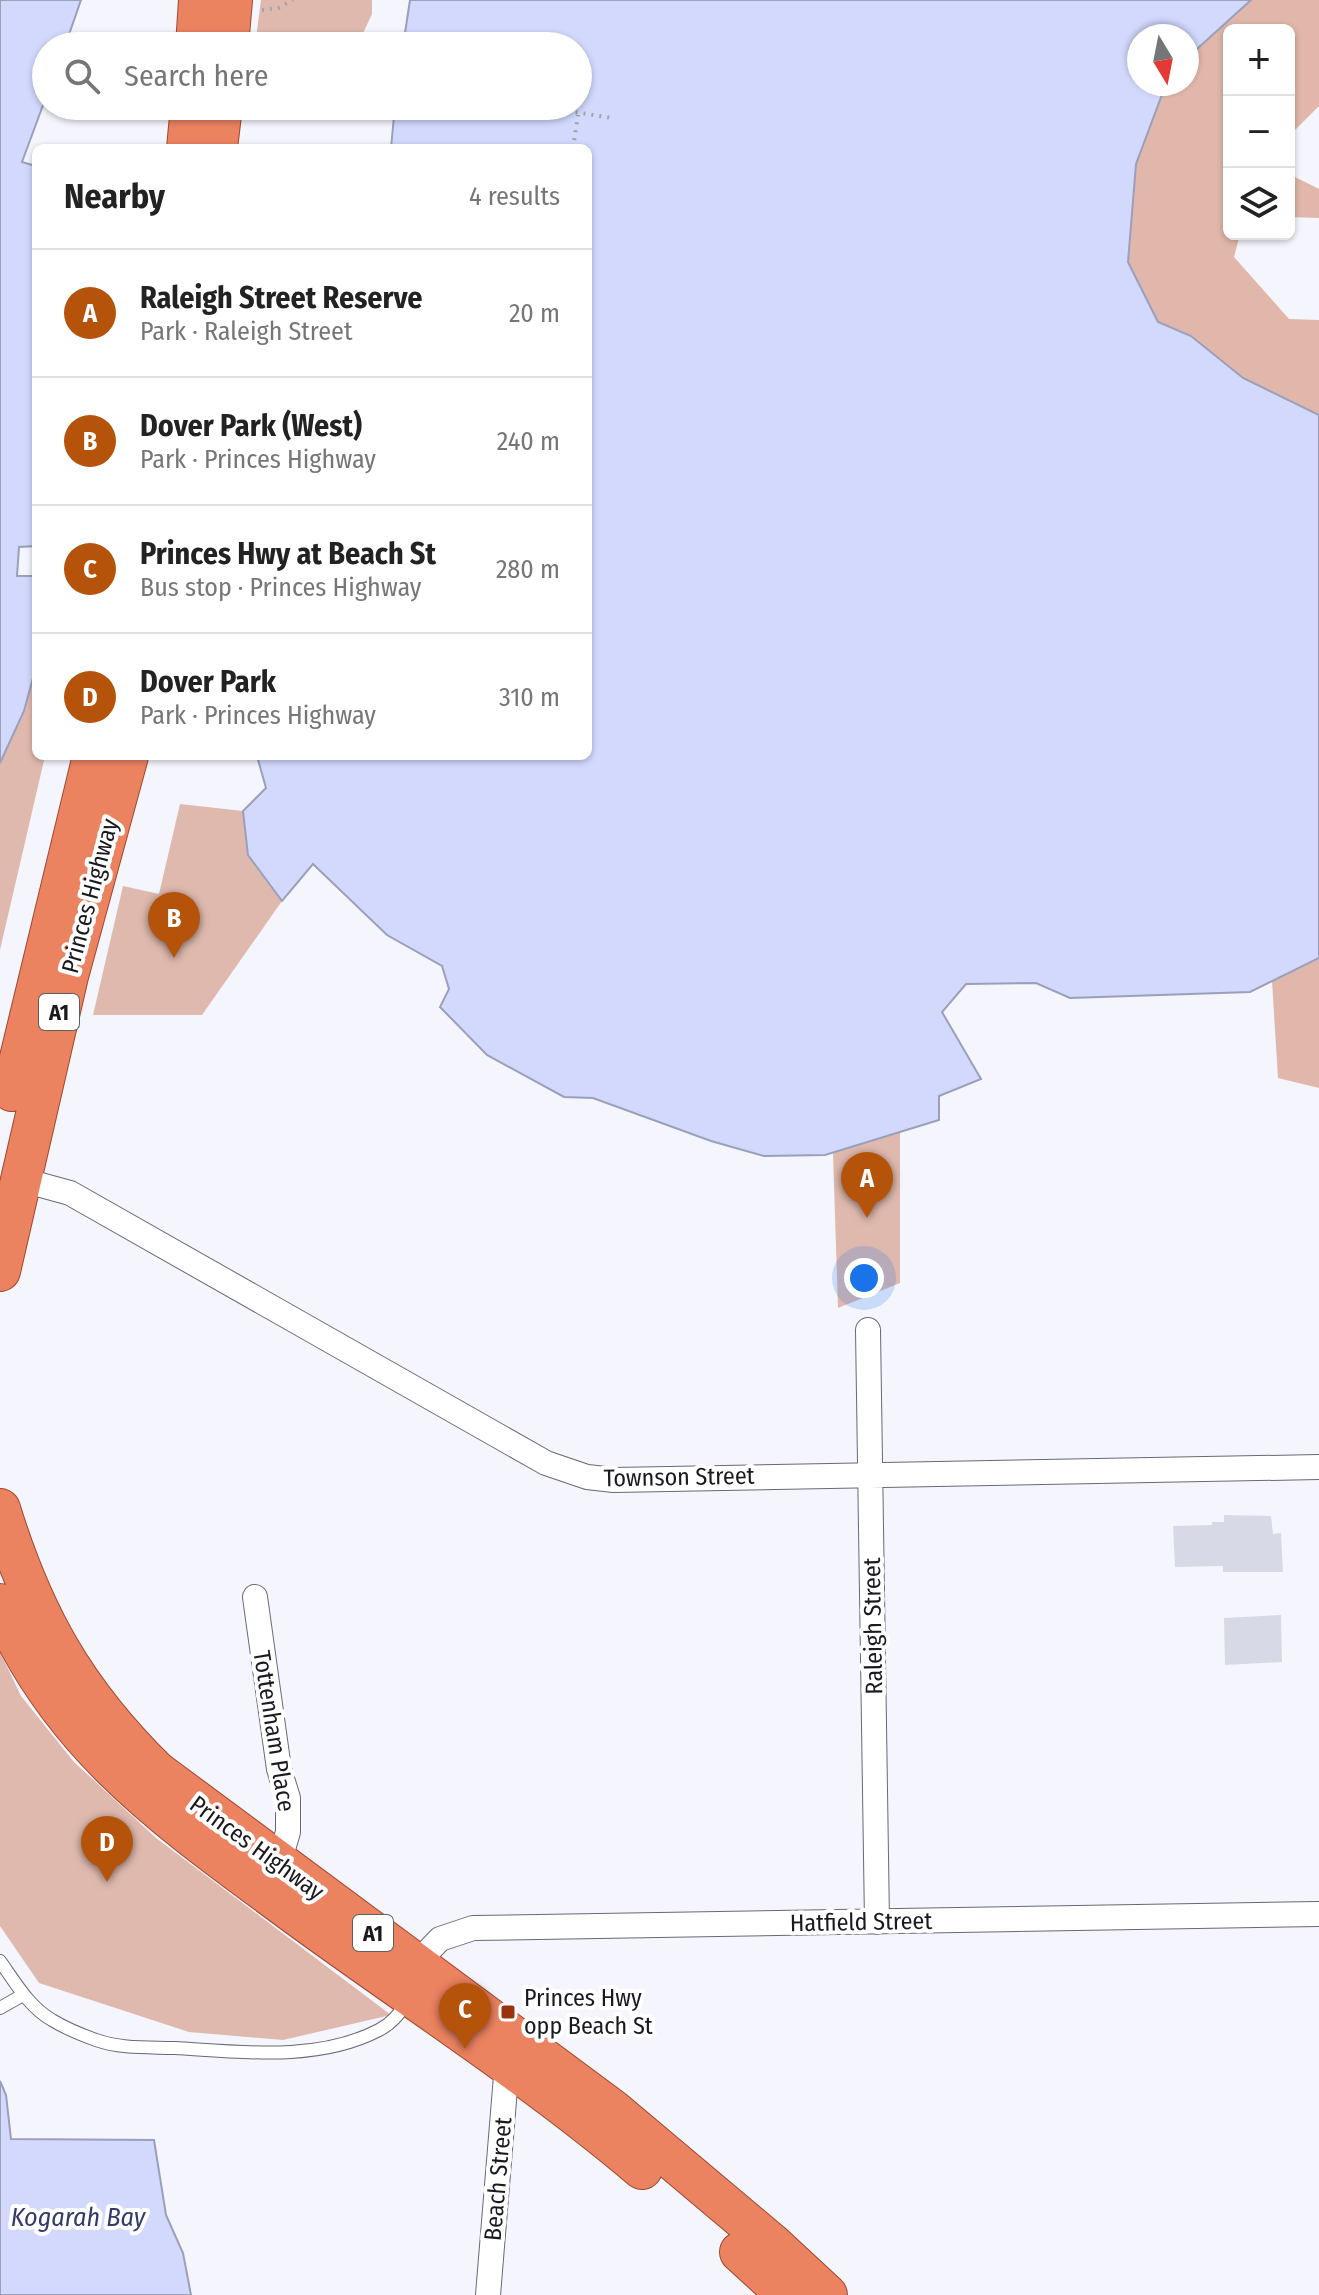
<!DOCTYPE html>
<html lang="en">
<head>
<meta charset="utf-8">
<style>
	:root { --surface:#fff; --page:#f2f2f2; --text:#222; --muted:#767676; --line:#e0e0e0; --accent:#b45309 }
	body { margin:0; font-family:"Fira Sans Condensed",sans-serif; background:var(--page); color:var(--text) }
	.controls { position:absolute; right:24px; top:24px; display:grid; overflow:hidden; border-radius:12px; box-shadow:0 2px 6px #0004 }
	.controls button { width:72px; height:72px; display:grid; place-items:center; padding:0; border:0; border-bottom:2px solid var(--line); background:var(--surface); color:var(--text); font:40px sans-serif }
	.compass { position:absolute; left:1127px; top:24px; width:72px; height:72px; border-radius:50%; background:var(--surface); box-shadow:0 2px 6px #0004; rotate:170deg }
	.you { position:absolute; left:864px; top:1278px; width:28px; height:28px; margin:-20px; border:6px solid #fff; border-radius:50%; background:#1a73e8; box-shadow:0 0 0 12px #1a73e833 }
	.badge { display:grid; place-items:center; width:52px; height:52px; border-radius:50%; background:var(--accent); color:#fff; font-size:26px; font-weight:700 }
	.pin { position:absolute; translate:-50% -66px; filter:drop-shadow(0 2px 4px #0008) }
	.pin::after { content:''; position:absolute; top:42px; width:28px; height:24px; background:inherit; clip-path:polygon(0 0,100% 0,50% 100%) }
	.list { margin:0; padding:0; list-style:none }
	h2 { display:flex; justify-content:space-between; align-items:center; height:104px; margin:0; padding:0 32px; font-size:34px }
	h2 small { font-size:26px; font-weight:400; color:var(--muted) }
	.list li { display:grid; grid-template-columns:52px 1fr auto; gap:24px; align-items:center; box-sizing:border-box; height:128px; padding:0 32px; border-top:2px solid var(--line) }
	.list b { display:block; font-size:30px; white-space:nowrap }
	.list p { margin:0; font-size:26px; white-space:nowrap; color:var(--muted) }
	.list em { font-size:26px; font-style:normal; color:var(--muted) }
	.icon { flex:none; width:44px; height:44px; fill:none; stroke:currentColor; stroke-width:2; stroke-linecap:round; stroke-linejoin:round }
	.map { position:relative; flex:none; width:1319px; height:2295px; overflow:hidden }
	.search { position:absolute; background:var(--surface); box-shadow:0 2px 6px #0004; left:32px; top:32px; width:560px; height:88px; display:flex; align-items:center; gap:20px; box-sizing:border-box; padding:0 28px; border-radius:44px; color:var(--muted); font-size:30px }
	.panel { position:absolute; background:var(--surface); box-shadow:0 2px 6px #0004; left:32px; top:144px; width:560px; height:616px; border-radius:12px }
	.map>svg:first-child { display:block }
</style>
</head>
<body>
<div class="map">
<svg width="1319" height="2295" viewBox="0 0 1319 2295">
	<rect width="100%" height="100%" fill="#f4f5fd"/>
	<!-- green -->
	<path fill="#dfb9ae" d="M261,0H372V14L357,46H255Z
		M36,668V756H45L0,950V763L24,711Z
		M180,804L243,811L248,855L282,901L202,1015H93L123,886L159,894Z
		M900,1132V1283L838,1308L833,1153Z
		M0,1652L21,1696L74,1762L156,1838L391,2015L283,2040L189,2032L39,1983L0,1926Z"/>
	<!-- forest -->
	<path fill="#e0b7aa" d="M1251,0H1319V106L1289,136V30H1229V234H1240L1234,257L1289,319L1319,320V415L1243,378L1191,336L1158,322L1128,263L1136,163L1164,85L1187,84V58Z
		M1289,174L1319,189V218L1289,217Z
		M1319,958V1088L1278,1078L1272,981Z"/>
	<!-- water -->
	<path fill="#d2d9fd" stroke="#9aa0ba" stroke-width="2" d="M0,0H81L65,46H46V97L22,162L36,166V546L19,547L17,576H36V667L24,711L0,763Z
		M410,0H1251L1187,58V36H1139V84H1166L1136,164L1128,262L1158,322L1191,336L1243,378L1319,415V958L1250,992L1070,998L1036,983L966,984L942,1012L981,1079L939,1096V1120L825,1155L764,1156L711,1141L593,1098L564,1097L487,1055L440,1007L449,989L442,966L387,935L313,864L282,901L248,855L243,811L266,788L257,756H588V148H391L395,106H578V46H403Z
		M0,2081L6,2095L11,2139L154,2140L166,2215L183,2253L191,2295H0Z"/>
	<!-- building -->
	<path fill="#d7dae6" d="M1224,1515L1271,1516L1273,1534L1281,1533L1283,1572H1223V1566L1175,1567L1173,1526L1212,1525V1522H1224Z
		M1281,1615L1282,1662L1225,1665L1224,1618Z"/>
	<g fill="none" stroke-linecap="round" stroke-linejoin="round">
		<!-- service casing -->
		<g stroke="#676974" stroke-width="14">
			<path id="service" d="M0,1961C15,1982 29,2007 52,2020C65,2028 82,2035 96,2040C121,2049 149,2047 175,2048C241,2052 318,2062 379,2030C393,2023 400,2012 409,2000
				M0,2008L23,1995"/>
		</g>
		<!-- minor casing -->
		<g stroke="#676974" stroke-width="26">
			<path id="minor" d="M19,1179L70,1193L546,1463L587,1477L614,1480L1319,1467
				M868,1330L877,1922
				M255,1597L279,1769L288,1798V1832L279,1863
				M416,1964L440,1939L473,1928L1319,1914
				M488,2295L507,2064"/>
		</g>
		<!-- trunk casing -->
		<g stroke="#9e4930" stroke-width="42">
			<path id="trunk" d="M196,46L199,0
				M228,46L232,0
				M187,148L191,106
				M217,148L222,106
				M12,1091L93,756
				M0,1271L68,976L128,756
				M0,1509C33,1616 75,1691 156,1771L613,2110L771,2243L827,2295
				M0,1604C60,1747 172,1823 291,1911C408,1997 531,2075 642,2169
				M740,2252L787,2295"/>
		</g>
		<!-- path -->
		<path stroke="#a3a4ab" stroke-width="4" stroke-dasharray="2 6" stroke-linecap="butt" d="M262,10L278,8L293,0
			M544,107L612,118
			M573,148L578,115
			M588,246H591"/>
		<!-- service -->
		<use href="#service" stroke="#fff" stroke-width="12"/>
		<!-- minor -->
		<use href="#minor" stroke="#fff" stroke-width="24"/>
		<!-- trunk -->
		<use href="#trunk" stroke="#eb8260" stroke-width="40"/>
	</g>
	<!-- markers -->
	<rect fill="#99330d" stroke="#fff" stroke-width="3" x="500" y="2004" width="16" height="16" rx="4"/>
	<g text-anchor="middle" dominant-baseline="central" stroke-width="8" stroke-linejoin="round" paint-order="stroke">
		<!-- shield labels -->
		<g fill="#fff" stroke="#5e5f62" stroke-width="2">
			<rect x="39" y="994" width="40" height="36" rx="6"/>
			<rect x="353" y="1915" width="40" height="36" rx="6"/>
		</g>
		<g font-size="22" font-weight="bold" fill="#191a1e">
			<text x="59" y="1012">A1</text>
			<text x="373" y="1933">A1</text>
		</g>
		<!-- street labels -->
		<g font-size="24" fill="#191a1e" stroke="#fff">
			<text transform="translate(90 896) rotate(-75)">Princes Highway</text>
			<text transform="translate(679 1477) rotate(-1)">Townson Street</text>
			<text transform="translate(873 1626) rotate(-91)">Raleigh Street</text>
			<text transform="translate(274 1731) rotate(81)">Tottenham Place</text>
			<text transform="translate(257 1848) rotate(36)">Princes Highway</text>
			<text transform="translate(861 1922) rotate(-1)">Hatfield Street</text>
			<text transform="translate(498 2179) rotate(-85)">Beach Street</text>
		</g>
		<!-- poi labels -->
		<g font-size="24" fill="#191a1e" stroke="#fff" text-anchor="start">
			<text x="524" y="1998">Princes Hwy<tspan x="524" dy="28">opp Beach St</tspan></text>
		</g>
		<!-- water labels -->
		<g font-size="26" font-style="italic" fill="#343a69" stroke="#fff">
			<text x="78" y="2217">Kogarah Bay</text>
		</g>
	</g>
</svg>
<div class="controls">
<button>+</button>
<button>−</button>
<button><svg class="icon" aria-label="layers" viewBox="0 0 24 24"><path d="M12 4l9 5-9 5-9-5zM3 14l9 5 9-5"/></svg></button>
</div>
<svg class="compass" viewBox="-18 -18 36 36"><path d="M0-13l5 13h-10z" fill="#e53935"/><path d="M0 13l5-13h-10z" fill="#767676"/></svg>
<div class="you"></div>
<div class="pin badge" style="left:867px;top:1218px">A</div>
<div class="pin badge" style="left:174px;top:958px">B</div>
<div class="pin badge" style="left:465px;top:2049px">C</div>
<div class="pin badge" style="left:107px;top:1882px">D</div>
<div class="search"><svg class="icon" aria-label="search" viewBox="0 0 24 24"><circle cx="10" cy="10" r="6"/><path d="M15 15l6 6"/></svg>Search here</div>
<section class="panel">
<h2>Nearby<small>4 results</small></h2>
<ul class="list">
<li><span class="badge">A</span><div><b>Raleigh Street Reserve</b><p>Park · Raleigh Street</p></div><em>20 m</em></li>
<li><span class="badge">B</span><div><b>Dover Park (West)</b><p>Park · Princes Highway</p></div><em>240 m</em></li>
<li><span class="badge">C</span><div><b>Princes Hwy at Beach St</b><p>Bus stop · Princes Highway</p></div><em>280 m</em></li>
<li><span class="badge">D</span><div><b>Dover Park</b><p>Park · Princes Highway</p></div><em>310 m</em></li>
</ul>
</section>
</div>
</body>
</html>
